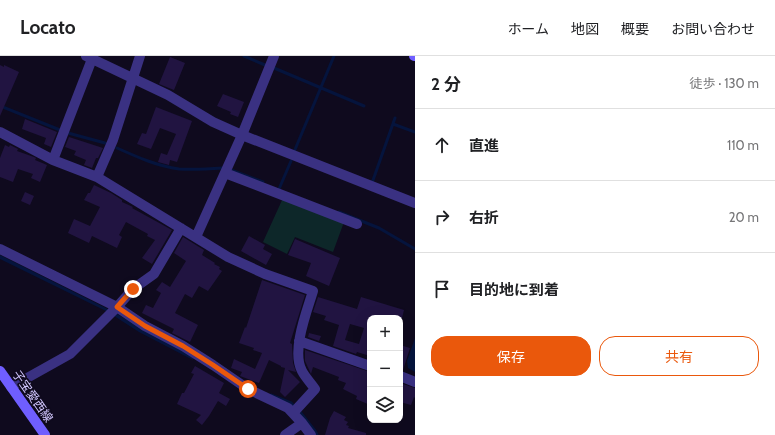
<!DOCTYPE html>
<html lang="ja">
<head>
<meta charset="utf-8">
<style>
	:root { --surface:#fff; --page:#f6f6f6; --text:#202124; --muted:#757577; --line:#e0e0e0; --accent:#ea580c }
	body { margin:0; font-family:Cabin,"Noto Sans JP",sans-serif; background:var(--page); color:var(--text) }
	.controls { position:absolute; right:12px; bottom:12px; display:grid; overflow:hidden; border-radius:8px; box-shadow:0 4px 16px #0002 }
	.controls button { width:36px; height:36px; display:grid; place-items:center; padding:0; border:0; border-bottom:1px solid var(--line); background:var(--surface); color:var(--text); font:20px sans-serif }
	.stop { position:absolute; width:12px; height:12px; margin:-9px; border:3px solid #ea580c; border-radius:50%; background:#fff }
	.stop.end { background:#ea580c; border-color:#fff; box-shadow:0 1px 4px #0008 }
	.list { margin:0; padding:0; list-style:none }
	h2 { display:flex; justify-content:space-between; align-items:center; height:52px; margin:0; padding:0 16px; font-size:17px }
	h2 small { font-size:13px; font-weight:400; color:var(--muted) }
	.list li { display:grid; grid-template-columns:26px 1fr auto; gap:12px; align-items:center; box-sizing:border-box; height:72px; padding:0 16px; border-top:1px solid var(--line) }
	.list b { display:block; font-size:15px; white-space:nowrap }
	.list em { font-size:13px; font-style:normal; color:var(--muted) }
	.actions { display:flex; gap:8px; padding:12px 16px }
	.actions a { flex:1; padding:9px 0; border:1px solid var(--accent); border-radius:16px; text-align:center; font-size:14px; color:var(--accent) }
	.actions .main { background:var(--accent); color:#fff }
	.icon { flex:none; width:22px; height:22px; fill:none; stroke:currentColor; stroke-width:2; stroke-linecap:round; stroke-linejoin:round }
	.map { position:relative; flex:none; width:415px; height:379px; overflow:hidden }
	header { display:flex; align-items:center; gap:24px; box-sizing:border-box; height:56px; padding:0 20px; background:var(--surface); border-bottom:1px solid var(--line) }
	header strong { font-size:19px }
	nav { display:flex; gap:22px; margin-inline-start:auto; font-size:14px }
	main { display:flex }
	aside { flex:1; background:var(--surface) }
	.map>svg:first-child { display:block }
</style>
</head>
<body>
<header>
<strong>Locato</strong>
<nav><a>ホーム</a><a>地図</a><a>概要</a><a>お問い合わせ</a></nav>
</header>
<main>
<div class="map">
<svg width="415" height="379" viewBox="0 0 415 379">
	<rect width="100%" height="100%" fill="#0f0a1e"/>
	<!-- green -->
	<path fill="#0d2729" d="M283,142L344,166L333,196L295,181L287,198L263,186Z"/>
	<!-- water -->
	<path fill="#05143d" d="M0,199L116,257L141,273L194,301L193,304L139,276L108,256L0,203Z
		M415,282V316L408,312L407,305Z"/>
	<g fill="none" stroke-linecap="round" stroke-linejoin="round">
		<!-- stream -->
		<path stroke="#05143d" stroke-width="3" d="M244,0L265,9
			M274,12L364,50
			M0,50L60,74
			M393,68L415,76
			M68,77L105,87
			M117,92C137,101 157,110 179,113C194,114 209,113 223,112
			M294,96L334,0
			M231,114L263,126
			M372,127L395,62
			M279,133L291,105
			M339,156L379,172L415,193
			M271,339L291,347L294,350
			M300,356L315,375L317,379"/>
	</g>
	<!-- building -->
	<path fill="#211441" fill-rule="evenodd" d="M170,1L185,7L174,34L159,28Z
		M0,9L4,11V9L19,16L0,60Z
		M223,38L244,46L238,61L230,58L231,56L217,50Z
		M156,51L192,65L177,106L170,104L169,109L158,106L161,97L167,99L176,78L160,72L151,93L137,88L142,77L146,78Z
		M25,63L57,76L51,91L44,88L46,82L22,73Z
		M69,81L103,92L98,102H96L92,112L84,109L86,104L74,99L76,95L65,91Z
		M5,89L9,91L10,89L18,93L17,95L34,101L36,102L35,104L47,109L40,126L31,122L33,118L18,113L13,126L0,121V102Z
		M94,129L111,137L122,144V146L133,151L132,152L172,174L152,208L142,202L155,184L147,180L148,178L126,166L119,179L122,181L117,192L92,180L89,187L68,177L74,163L90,170L100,151L84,144L88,137H90Z
		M25,136L34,140L30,149L21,145Z
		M249,180L265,189L263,193L272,198L266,209L241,195Z
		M183,181L204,194L202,199L215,207L214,208L220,211L219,213L222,215L208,235L199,230L192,242L185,238L175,257L198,269L190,286L172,277L174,273L142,257L146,249L153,252L161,237L156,234L162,226L170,231L186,205L174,197Z
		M295,183L340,202L329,230L306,220L311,207L288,199Z
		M262,224L305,239L290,287L292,288L293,307L296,316L288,314L300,326L285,341L280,336L285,312L281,311V310L269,304L259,327L240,320L242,316L231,312L234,303L255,313L262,297L253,294L254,292L239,287L245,271L246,272Z
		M318,241L357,253L361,241L404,254L402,262H370V300L357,296L356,298L333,290L339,269L324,264L326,260L313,256ZM350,268L364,272L359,288L345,284Z
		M309,277L321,280L319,285L308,281Z
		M400,289L410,292L403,314H400Z
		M305,294L370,316V349L356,343L357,340L343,333L346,327L338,324L339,321L313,311L311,318L305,305Z
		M195,310L224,327L219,337L230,343L226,350L218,345L209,360L202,369L196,364L201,359L177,348L182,337H184L194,318L191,317Z
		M400,327L415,332V342L414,341L411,349L400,346Z
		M334,355L346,361L344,364L348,366L346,369L349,370L348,372L366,377V379H325L330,362Z"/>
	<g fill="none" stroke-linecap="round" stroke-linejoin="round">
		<!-- minor -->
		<path stroke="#3a3182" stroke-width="10" d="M86,0L168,39L213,66L242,79L415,147
			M0,76L53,104L97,121L228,201L265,218L313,235C307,255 291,295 302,315C305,321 311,327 315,333L293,357
			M53,104L92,3
			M225,117L357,168
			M97,121L113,84L140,0
			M196,181L242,79L274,0
			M0,193L117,251L145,270L183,290L213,309L248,333L288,352L302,367L311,379
			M299,285L370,310
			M400,320L415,326
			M11,331L70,298L117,251L133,233L154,218L181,172
			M285,379L302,367"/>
		<!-- secondary -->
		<path stroke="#6f5eff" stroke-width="10" d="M414,0H415
			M0,315L45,379"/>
	</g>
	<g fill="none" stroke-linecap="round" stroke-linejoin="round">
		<!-- route -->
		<path stroke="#ea580c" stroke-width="5" d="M133,233L117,251L145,270L183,290L213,309L248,333"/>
	</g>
	<g text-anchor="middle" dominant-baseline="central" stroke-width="3.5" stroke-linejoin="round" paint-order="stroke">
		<!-- street labels -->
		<g font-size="12" fill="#d2c7ff" stroke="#0f0a1e">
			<text transform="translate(33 340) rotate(55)">子宝愛西線</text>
		</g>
	</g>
</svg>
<div class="controls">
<button>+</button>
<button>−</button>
<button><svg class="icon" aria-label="layers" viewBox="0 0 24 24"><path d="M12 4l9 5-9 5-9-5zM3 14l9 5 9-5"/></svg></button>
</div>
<div class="stop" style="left:248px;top:333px"></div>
<div class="stop end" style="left:133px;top:233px"></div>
</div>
<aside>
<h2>2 分<small>徒歩 · 130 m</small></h2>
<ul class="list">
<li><svg class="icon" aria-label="ahead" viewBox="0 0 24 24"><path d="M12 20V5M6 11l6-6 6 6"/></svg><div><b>直進</b></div><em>110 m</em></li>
<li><svg class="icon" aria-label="right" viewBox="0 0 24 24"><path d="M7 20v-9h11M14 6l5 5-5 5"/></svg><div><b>右折</b></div><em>20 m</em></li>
<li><svg class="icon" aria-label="arrive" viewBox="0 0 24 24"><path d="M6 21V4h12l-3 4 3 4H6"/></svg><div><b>目的地に到着</b></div></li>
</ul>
<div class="actions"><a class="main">保存</a><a>共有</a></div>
</aside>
</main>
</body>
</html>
